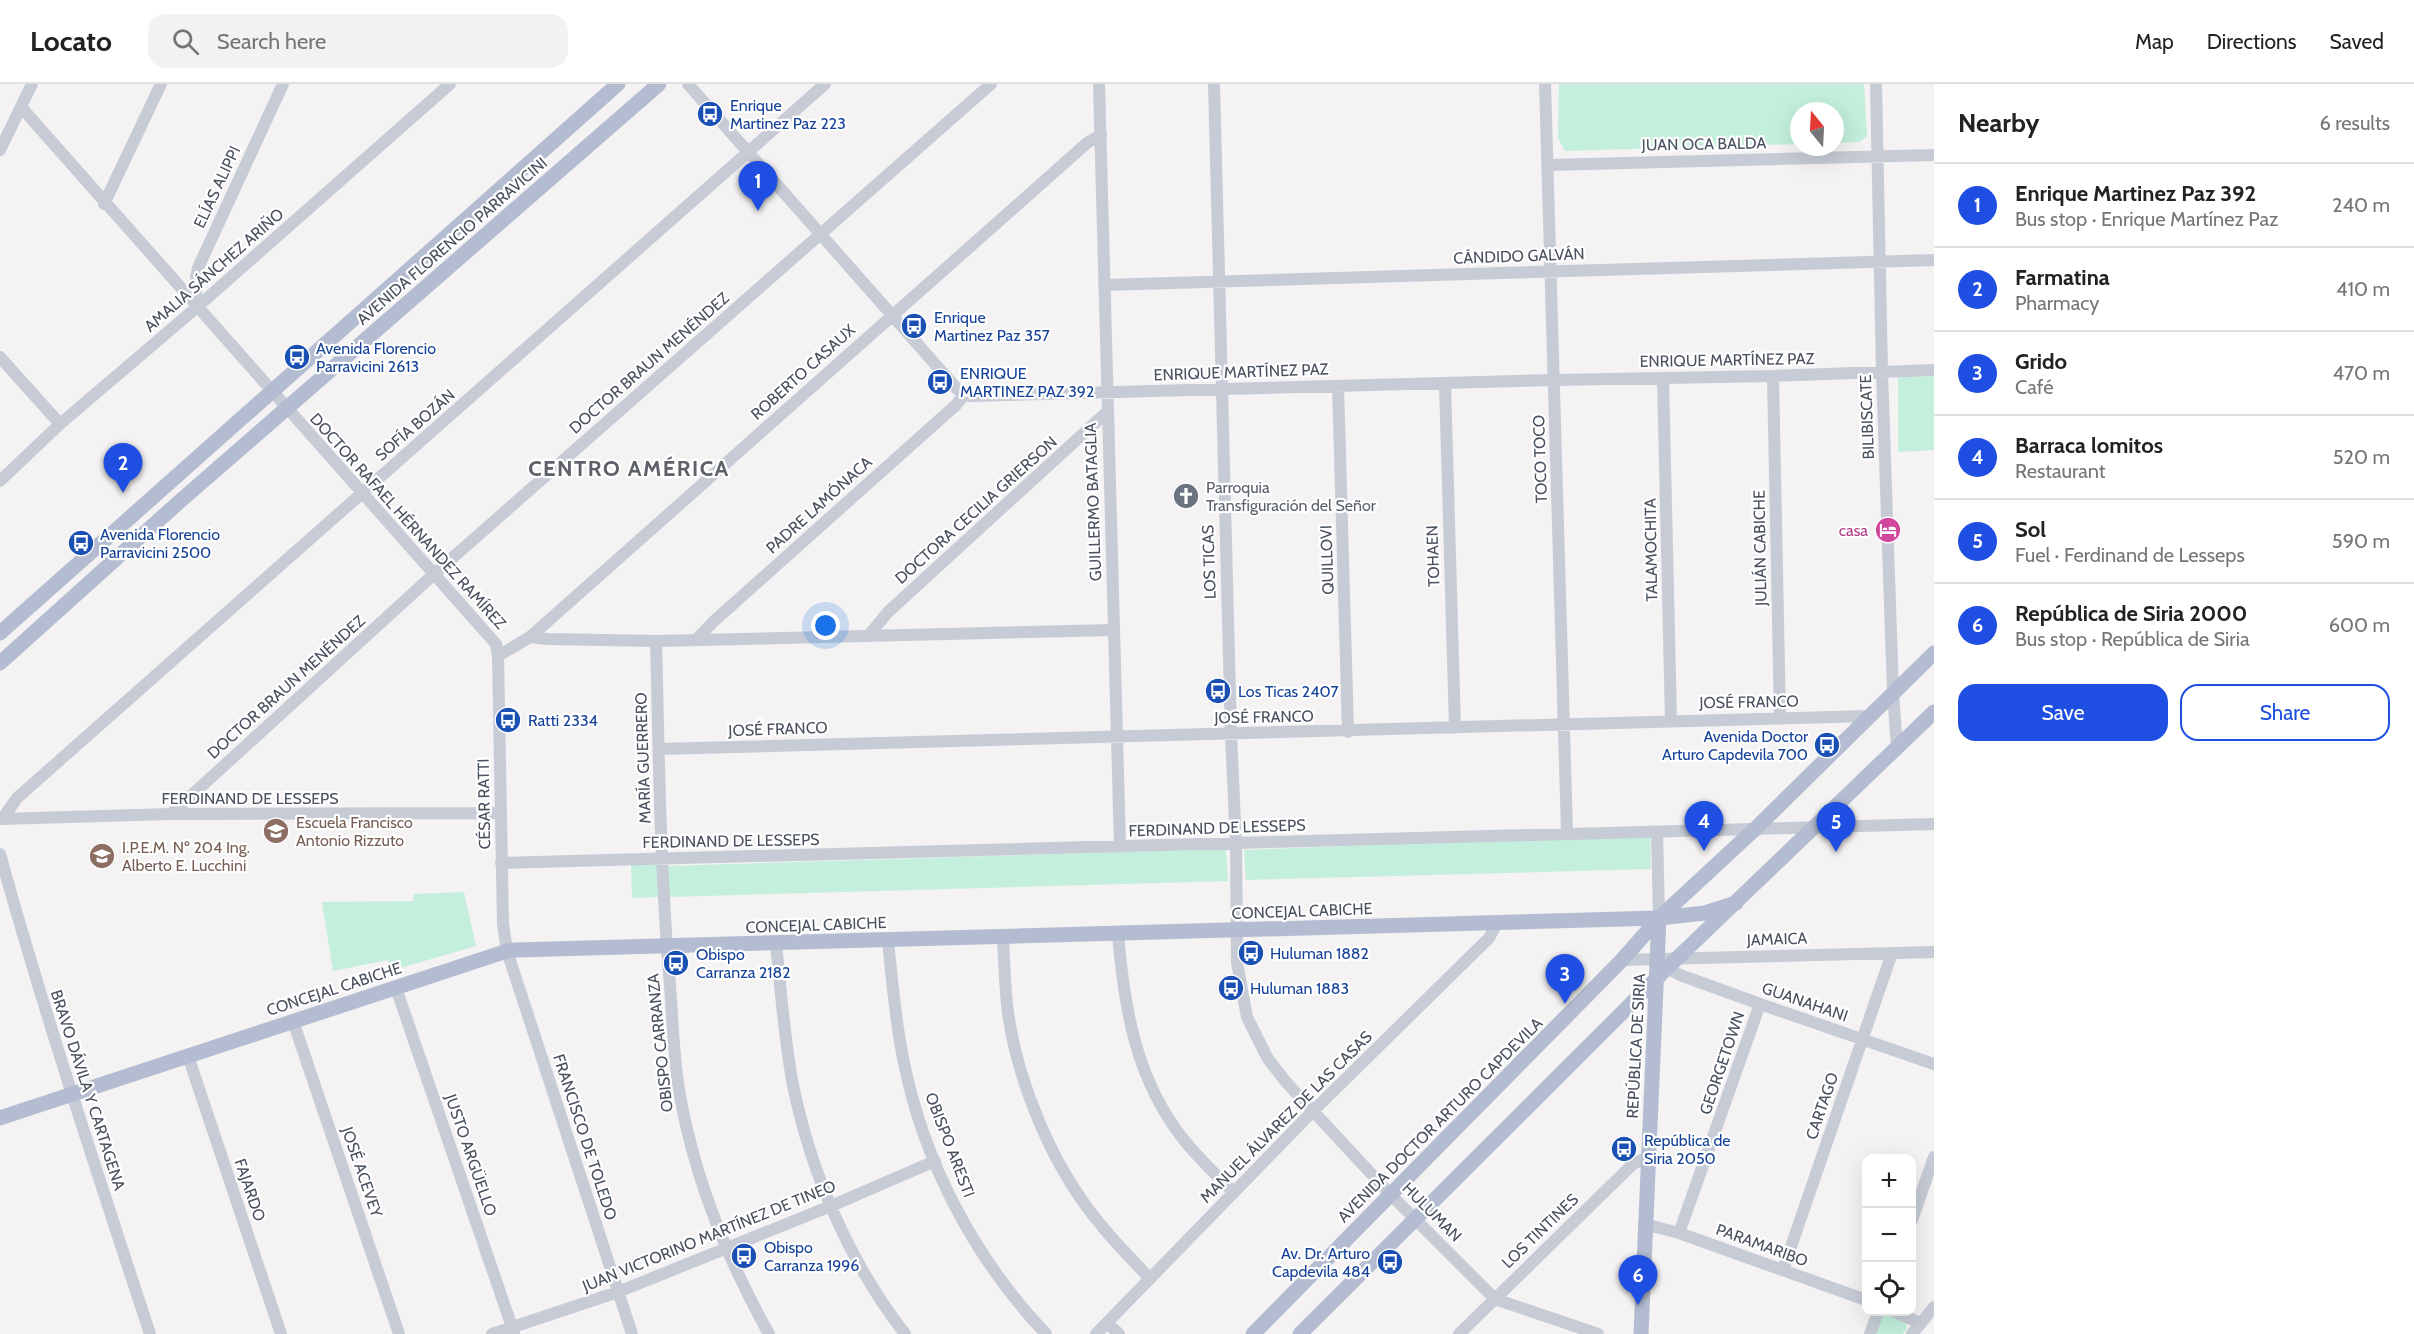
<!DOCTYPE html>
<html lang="en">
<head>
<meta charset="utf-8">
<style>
	:root { --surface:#fff; --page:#f2f2f2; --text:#222; --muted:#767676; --line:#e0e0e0; --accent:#1e4fe2 }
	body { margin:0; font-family:Cabin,sans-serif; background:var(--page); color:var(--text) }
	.controls { position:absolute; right:18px; bottom:18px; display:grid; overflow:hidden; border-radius:12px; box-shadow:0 6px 24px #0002 }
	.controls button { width:54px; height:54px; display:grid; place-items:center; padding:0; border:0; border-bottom:2px solid var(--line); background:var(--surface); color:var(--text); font:30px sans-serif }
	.compass { position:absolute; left:1790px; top:18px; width:54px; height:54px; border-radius:50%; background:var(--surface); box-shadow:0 6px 24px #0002; rotate:342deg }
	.you { position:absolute; left:826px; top:542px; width:21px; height:21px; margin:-15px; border:4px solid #fff; border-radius:50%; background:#1a73e8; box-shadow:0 0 0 9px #1a73e833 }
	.badge { display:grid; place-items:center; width:39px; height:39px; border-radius:50%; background:var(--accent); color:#fff; font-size:20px; font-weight:700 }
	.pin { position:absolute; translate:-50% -50px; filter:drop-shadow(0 2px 3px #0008) }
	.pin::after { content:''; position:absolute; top:32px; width:21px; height:18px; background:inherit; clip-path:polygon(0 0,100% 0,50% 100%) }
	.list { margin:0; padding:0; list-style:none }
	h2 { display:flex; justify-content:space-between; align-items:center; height:78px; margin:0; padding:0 24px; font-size:26px }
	h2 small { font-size:20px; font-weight:400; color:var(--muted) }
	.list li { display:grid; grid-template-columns:39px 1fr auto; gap:18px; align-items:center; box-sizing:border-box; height:84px; padding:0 24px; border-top:2px solid var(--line) }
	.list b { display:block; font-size:22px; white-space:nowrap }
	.list p { margin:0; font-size:20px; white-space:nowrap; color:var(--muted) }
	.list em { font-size:20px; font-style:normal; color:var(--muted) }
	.actions { display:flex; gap:12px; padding:18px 24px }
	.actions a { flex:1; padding:14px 0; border:2px solid var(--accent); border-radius:18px; text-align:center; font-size:21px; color:var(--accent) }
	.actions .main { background:var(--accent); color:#fff }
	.icon { flex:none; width:33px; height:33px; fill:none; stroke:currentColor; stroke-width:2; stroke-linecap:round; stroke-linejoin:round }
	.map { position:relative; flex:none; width:1934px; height:1250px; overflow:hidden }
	header { display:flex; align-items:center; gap:36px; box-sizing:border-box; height:84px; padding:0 30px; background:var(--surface); border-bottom:2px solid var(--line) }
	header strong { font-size:28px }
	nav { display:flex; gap:33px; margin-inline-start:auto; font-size:21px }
	.search { width:420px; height:54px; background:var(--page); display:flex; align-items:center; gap:15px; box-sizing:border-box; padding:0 21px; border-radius:18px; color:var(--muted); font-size:22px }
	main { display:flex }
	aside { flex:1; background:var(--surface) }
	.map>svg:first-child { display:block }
</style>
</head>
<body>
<header>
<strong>Locato</strong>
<div class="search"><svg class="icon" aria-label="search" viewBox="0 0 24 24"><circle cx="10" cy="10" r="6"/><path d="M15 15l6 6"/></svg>Search here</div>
<nav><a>Map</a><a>Directions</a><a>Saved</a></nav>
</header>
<main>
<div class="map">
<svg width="1934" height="1250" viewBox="0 0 1934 1250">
	<rect width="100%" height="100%" fill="#f4f2f2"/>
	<!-- green -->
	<path fill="#c3efdc" d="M1559,0H1864L1867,52L1859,58L1835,59V27H1799V60L1565,67L1558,54Z
		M1934,292V366L1898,368V293Z
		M1650,750L1651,785L1246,796L1244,766Z
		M1220,765L1226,766L1228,797L668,813V782Z
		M631,780H657L658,813L632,814Z
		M464,808L476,862L390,887L388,876L333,887L322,818L413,817L414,810Z
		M1882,1229L1906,1239L1907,1244L1903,1250H1874Z"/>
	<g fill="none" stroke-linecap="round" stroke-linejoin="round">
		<!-- minor -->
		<path stroke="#c6cbd6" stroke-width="12" d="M688,0L958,306L964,311L971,312L1554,296L1773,292L1934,286
			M1099,0L1120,763
			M1214,0L1231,650L1236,760L1237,879L1247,933L1268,975L1286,998L1391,1111L1495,1215L1598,1250
			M1545,0L1567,749
			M1876,0L1882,288L1893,608L1897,664
			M21,23L496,560L498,572L503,840L507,867L632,1250
			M0,66L32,0
			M1548,81L1934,71
			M104,120L161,0
			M1104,201L1934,176
			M196,224V193L198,184L283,0
			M0,273L60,340
			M1773,292L1780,634
			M1663,294L1671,636
			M1445,299L1455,644
			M1338,302L1348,648
			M0,397L60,340L196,224L450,0
			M870,550L888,528L1107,328
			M530,553L1087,59L1101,51
			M697,555L713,538L956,321L964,311
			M656,557C659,672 660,787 670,901C673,943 674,986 683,1027C699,1106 730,1180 769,1250
			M498,572L530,553L547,555L656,557L1113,546
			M659,665L1869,632
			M171,730L433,491L991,0
			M3,734L17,714L825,0
			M0,735L171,730L499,729
			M1657,748L1659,834
			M0,770C45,932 98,1091 150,1250
			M501,779L1934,740
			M1118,850C1124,924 1136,996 1184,1056C1199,1075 1217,1091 1234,1109
			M1003,853C1004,876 1005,899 1007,921C1016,996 1052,1083 1101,1141C1116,1160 1134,1177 1150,1195
			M888,856C892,896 895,935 903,974C923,1077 974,1174 1046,1250
			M776,860C781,907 784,954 793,1001C811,1090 850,1179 905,1250
			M1622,876L1934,868
			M1667,884L1680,891L1760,920L1934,980
			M396,904L514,1249
			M293,937L399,1250
			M188,972L281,1250
			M1912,1136L1934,1073
			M1644,1140L1679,1149L1866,1216
			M1679,1149L1760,920
			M1783,1186L1892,869
			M1895,1228L1920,1239
			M1107,1239L1119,1250
			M492,1250L618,1208L831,1122L935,1077
			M1096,1250L1313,1027L1489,854L1497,839
			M1459,1250L1633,1080L1648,1073
			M1870,1250L1878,1228
			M1912,1250L1934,1223"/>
		<!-- major -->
		<path stroke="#b3bcd0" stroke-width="15" d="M0,549L618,0
			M0,579L179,418L659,0
			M0,1034L507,867L516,866L1659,834L1705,829L1736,819
			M1253,1250L1622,876L1659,834L1755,745L1934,569
			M1300,1250L1667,884L1934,628
			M1641,1250L1659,834"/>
	</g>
	<!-- icons -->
	<defs>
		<g id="bus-disc" transform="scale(1.35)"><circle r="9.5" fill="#1a4fb4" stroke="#fff"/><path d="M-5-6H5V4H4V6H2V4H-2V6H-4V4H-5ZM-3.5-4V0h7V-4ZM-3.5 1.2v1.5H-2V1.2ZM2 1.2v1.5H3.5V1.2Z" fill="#fff"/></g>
		<g id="church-disc" transform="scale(1.35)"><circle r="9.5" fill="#6b7280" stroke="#fff"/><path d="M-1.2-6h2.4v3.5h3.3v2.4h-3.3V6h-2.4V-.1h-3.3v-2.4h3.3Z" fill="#fff"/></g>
		<g id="hotel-disc" transform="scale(1.35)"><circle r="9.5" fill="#d1479c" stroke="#fff"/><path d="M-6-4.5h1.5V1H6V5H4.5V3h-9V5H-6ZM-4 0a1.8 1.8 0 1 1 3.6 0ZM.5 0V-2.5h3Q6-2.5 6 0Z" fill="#fff"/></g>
		<g id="school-disc" transform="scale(1.35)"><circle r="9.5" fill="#8d6e63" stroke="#fff"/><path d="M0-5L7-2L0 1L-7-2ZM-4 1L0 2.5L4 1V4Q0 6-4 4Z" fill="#fff"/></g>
		<g id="university-disc" transform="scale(1.35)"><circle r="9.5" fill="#8d6e63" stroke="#fff"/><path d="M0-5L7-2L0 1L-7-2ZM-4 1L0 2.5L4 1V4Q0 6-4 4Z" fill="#fff"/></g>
	</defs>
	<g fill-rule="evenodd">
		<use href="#bus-disc" x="710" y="30"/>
		<use href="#bus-disc" x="914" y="242"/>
		<use href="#bus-disc" x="297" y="273"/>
		<use href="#bus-disc" x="940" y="298"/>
		<use href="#church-disc" x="1186" y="412"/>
		<use href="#hotel-disc" x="1888" y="446"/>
		<use href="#bus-disc" x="81" y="459"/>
		<use href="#bus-disc" x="1218" y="607"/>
		<use href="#bus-disc" x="508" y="636"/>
		<use href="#bus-disc" x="1827" y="661"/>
		<use href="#school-disc" x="276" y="747"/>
		<use href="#university-disc" x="102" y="772"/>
		<use href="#bus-disc" x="1251" y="869"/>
		<use href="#bus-disc" x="676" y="879"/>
		<use href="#bus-disc" x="1231" y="904"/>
		<use href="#bus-disc" x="1624" y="1065"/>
		<use href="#bus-disc" x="744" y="1172"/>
		<use href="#bus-disc" x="1390" y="1178"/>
	</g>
	<g text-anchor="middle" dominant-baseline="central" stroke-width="4.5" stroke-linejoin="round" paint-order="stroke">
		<!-- transit labels -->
		<g font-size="16" fill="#164399" stroke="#fff" text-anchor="start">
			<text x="730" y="21">Enrique<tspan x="730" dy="18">Martinez Paz 223</tspan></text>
			<text x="934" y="233">Enrique<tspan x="934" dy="18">Martinez Paz 357</tspan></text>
			<text x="316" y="264">Avenida Florencio<tspan x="316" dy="18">Parravicini 2613</tspan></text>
			<text x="960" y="289">ENRIQUE<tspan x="960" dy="18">MARTINEZ PAZ 392</tspan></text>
			<text x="100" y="450">Avenida Florencio<tspan x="100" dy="18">Parravicini 2500</tspan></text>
			<text x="1238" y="607">Los Ticas 2407</text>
			<text x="528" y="636">Ratti 2334</text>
			<text x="1808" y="652" text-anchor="end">Avenida Doctor<tspan x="1808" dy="18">Arturo Capdevila 700</tspan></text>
			<text x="1270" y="869">Huluman 1882</text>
			<text x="696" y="870">Obispo<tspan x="696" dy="18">Carranza 2182</tspan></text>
			<text x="1250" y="904">Huluman 1883</text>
			<text x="1644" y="1056">República de<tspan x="1644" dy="18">Siria 2050</tspan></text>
			<text x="764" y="1163">Obispo<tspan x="764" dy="18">Carranza 1996</tspan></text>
			<text x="1370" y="1169" text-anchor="end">Av. Dr. Arturo<tspan x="1370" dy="18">Capdevila 484</tspan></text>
		</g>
		<!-- street labels -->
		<g font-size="16" fill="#4a515f" stroke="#fff">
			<text transform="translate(1704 60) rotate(-1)">JUAN OCA BALDA</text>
			<text transform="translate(217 103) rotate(-65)">ELÍAS ALIPPI</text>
			<text transform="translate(452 157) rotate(-41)">AVENIDA FLORENCIO PARRAVICINI</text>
			<text transform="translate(1519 172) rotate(-2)">CÁNDIDO GALVÁN</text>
			<text transform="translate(214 186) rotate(-41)">AMALIA SÁNCHEZ ARIÑO</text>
			<text transform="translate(1727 276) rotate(-1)">ENRIQUE MARTÍNEZ PAZ</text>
			<text transform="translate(649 279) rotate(-41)">DOCTOR BRAUN MENÉNDEZ</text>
			<text transform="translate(803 288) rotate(-42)">ROBERTO CASAUX</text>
			<text transform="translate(1241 288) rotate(-2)">ENRIQUE MARTÍNEZ PAZ</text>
			<text transform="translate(1867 333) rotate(-92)">BILIBISCATE</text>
			<text transform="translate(415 341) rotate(-41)">SOFÍA BOZÁN</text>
			<text transform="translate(1540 375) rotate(-92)">TOCO TOCO</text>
			<text transform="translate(1093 418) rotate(-92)">GUILLERMO BATAGLIA</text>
			<text transform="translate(819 421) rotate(-42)">PADRE LAMÓNACA</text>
			<text transform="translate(976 426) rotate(-42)">DOCTORA CECILIA GRIERSON</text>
			<text transform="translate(408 437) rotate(48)">DOCTOR RAFAEL HÉRNANDEZ RAMÍREZ</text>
			<text transform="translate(1760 464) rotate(-91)">JULIÁN CABICHE</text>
			<text transform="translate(1651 466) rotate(-91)">TALAMOCHITA</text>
			<text transform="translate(1433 472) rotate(-92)">TOHAEN</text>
			<text transform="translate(1327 476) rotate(-92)">QUILLOVI</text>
			<text transform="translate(1209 478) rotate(-92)">LOS TICAS</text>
			<text transform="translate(286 603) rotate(-42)">DOCTOR BRAUN MENÉNDEZ</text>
			<text transform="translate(1749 618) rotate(-1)">JOSÉ FRANCO</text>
			<text transform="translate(1264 633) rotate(-1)">JOSÉ FRANCO</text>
			<text transform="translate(778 645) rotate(-2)">JOSÉ FRANCO</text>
			<text transform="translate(643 674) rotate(-92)">MARÍA GUERRERO</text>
			<text x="250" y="714">FERDINAND DE LESSEPS</text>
			<text transform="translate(484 720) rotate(-91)">CÉSAR RATTI</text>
			<text transform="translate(1217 744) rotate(-2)">FERDINAND DE LESSEPS</text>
			<text transform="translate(731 757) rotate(-1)">FERDINAND DE LESSEPS</text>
			<text transform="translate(1302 827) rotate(-2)">CONCEJAL CABICHE</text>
			<text transform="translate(816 841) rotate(-2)">CONCEJAL CABICHE</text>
			<text transform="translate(1777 855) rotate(-2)">JAMAICA</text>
			<text transform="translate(334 905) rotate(-18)">CONCEJAL CABICHE</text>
			<text transform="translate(1805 918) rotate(19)">GUANAHANI</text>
			<text transform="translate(660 959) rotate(-96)">OBISPO CARRANZA</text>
			<text transform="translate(1636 962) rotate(-87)">REPÚBLICA DE SIRIA</text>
			<text transform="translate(1722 979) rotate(-71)">GEORGETOWN</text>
			<text transform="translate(88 1006) rotate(72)">BRAVO DÁVILA Y CARTAGENA</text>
			<text transform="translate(1822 1022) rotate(-71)">CARTAGO</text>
			<text transform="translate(1286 1033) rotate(-45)">MANUEL ÁLVAREZ DE LAS CASAS</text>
			<text transform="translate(1440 1036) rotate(-45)">AVENIDA DOCTOR ARTURO CAPDEVILA</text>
			<text transform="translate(585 1053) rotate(72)">FRANCISCO DE TOLEDO</text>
			<text transform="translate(950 1061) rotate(69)">OBISPO ARESTI</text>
			<text transform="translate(471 1071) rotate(71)">JUSTO ARGÜELLO</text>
			<text transform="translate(362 1088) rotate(71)">JOSÉ ACEVEY</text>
			<text transform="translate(250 1106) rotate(71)">FAJARDO</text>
			<text transform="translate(1432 1128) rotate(45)">HULUMAN</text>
			<text transform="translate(1540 1147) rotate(-44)">LOS TINTINES</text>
			<text transform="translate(709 1152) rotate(-22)">JUAN VICTORINO MARTÍNEZ DE TINEO</text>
			<text transform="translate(1762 1161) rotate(20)">PARAMARIBO</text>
		</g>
		<!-- worship labels -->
		<g font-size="16" fill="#5b616d" stroke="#fff" text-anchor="start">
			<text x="1206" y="403">Parroquia<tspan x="1206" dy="18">Transfiguración del Señor</tspan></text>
		</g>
		<!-- hotel labels -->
		<g font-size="16" fill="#b23c85" stroke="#fff" text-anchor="end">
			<text x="1868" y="446">casa</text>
		</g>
		<!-- education labels -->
		<g font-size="16" fill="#785e54" stroke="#fff" text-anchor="start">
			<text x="296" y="738">Escuela Francisco<tspan x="296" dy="18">Antonio Rizzuto</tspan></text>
			<text x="122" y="763">I.P.E.M. Nº 204 Ing.<tspan x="122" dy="18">Alberto E. Lucchini</tspan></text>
		</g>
		<!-- district labels -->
		<g font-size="22" font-weight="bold" letter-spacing="1.5" fill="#5e6167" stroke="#fff">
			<text x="629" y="384">CENTRO AMÉRICA</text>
		</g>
	</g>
</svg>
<div class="controls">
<button>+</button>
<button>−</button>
<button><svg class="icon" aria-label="locate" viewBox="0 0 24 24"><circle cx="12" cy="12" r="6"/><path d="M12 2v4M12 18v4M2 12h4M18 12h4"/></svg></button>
</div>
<svg class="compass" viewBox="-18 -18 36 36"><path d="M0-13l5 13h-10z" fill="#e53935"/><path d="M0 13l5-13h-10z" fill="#767676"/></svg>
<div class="you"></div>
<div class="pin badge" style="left:758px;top:127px">1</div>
<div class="pin badge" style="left:123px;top:409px">2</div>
<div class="pin badge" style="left:1565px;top:920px">3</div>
<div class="pin badge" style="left:1704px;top:767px">4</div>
<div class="pin badge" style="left:1836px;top:768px">5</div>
<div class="pin badge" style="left:1638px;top:1221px">6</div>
</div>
<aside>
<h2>Nearby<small>6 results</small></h2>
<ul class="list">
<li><span class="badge">1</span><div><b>Enrique Martinez Paz 392</b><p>Bus stop · Enrique Martínez Paz</p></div><em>240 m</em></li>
<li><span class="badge">2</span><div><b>Farmatina</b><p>Pharmacy</p></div><em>410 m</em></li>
<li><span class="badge">3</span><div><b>Grido</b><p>Café</p></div><em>470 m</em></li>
<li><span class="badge">4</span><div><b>Barraca lomitos</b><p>Restaurant</p></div><em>520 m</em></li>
<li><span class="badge">5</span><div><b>Sol</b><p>Fuel · Ferdinand de Lesseps</p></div><em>590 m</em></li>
<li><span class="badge">6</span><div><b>República de Siria 2000</b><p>Bus stop · República de Siria</p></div><em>600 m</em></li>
</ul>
<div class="actions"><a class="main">Save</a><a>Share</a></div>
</aside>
</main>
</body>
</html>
